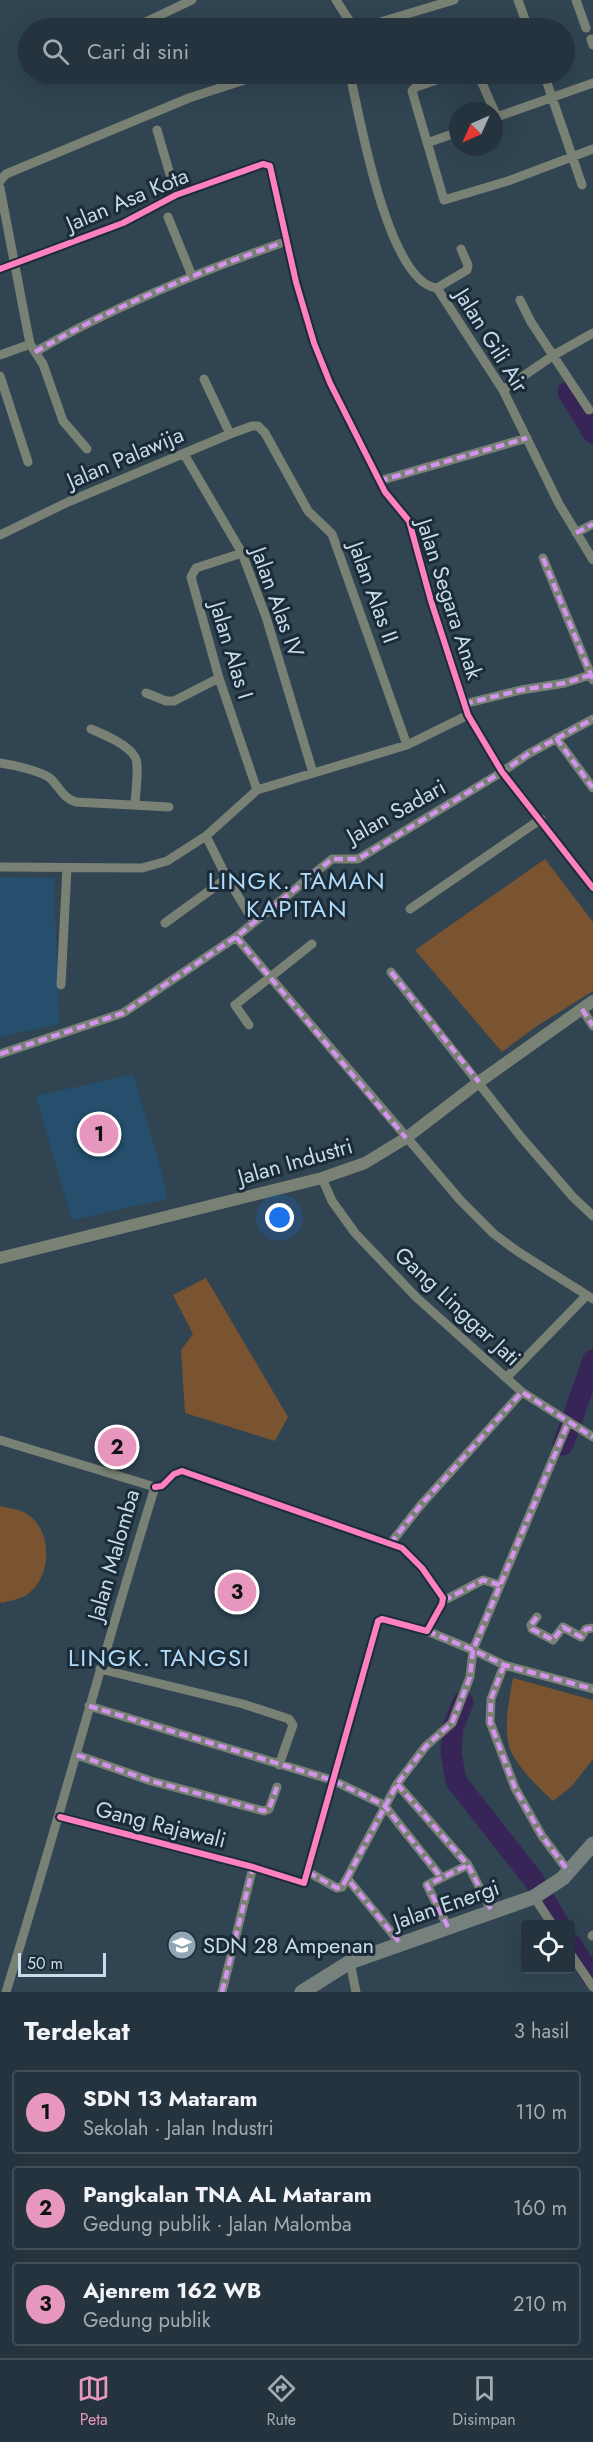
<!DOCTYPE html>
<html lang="id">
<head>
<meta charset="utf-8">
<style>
	:root { --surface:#24333e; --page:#2c3b45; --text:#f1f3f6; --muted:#a3aab0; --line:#414e58; --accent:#e797bd }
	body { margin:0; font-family:Jost,sans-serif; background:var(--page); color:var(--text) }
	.controls { position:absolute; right:18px; bottom:18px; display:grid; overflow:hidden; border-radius:6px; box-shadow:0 6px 24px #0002 }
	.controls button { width:54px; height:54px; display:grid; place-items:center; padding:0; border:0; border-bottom:2px solid var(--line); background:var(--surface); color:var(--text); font:30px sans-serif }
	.compass { position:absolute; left:449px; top:102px; width:54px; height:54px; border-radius:50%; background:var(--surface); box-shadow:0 6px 24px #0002; rotate:225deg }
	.scale { position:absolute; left:18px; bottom:15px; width:88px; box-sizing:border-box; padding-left:6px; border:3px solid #c7dceb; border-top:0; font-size:16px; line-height:21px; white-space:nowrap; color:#c7dceb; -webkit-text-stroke:4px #1b2b37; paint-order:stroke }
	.you { position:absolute; left:280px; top:1218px; width:21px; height:21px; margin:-15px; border:4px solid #fff; border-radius:50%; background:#1a73e8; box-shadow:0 0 0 9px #1a73e833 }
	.badge { display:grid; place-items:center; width:39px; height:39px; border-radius:50%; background:var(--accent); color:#111; font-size:20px; font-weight:700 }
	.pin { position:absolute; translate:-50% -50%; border:3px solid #fff; box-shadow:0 2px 6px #0006 }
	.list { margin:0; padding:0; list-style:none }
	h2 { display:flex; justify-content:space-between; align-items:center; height:78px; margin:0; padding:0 24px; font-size:26px }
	h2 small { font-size:20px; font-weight:400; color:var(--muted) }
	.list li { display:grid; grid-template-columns:39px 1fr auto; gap:18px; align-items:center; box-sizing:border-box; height:84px; margin:0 12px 12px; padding:0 12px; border:2px solid var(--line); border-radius:6px }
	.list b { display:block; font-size:22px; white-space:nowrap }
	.list p { margin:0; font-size:20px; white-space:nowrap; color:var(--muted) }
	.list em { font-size:20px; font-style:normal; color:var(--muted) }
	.icon { flex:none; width:33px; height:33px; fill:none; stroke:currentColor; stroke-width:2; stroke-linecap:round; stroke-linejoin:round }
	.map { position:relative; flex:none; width:593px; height:1992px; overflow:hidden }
	.search { position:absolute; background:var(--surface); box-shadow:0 6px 24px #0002; left:18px; right:18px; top:18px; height:66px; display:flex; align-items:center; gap:15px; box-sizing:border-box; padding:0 21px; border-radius:33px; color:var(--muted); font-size:22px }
	.sheet { height:366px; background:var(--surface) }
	nav { display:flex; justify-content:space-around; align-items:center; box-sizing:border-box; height:84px; border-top:2px solid var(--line); background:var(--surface); font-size:16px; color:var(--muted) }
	nav a { display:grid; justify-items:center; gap:3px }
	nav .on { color:var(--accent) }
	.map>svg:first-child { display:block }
</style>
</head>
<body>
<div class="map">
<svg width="593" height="1992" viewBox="0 0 593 1992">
	<rect width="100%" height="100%" fill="#304452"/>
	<!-- built -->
	<path fill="#254f6c" d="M0,877L54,878L59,1024L0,1037Z
		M133,1074L162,1173L167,1199L72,1220L36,1096Z"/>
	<!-- green -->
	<path fill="#7a5430" d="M545,859L593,922V991L534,1028L502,1052L415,950Z
		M206,1278L288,1417L275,1441L185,1413L181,1350L193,1334L173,1295Z
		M0,1506C8,1508 20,1509 27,1514C54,1531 52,1580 25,1596C19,1599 9,1601 2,1603L0,1602Z
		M513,1678L593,1700V1759L572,1786L553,1801C539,1788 517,1767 510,1749C503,1729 509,1699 513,1678Z"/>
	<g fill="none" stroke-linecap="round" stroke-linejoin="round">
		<!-- river -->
		<path stroke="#372557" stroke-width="21" d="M568,392L593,433
			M563,1445L593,1360
			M463,1702L453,1727L451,1752L456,1781L533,1879L559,1924
			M570,1943L593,1978"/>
		<!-- minor -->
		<path stroke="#798074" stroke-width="9" d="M336,0L354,28
			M518,0L528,28
			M576,0L586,28
			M133,28L192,0
			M360,28L454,0
			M591,39L593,45
			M350,74C359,115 388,283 437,288L503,390L559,504L593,560
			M454,74L416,87L412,91L444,200L508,181L593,149
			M478,74L497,117
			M544,74L582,185
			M494,118L593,83
			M157,130L176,195
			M427,143L458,132
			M0,181L6,174L189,98L263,74
			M0,188L30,344L43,364L63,421L87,449
			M168,217L192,276
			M0,269L123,223L176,195L263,164L270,166L296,282L314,343L330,383L385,492L409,521L431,601L468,715L502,772L593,888
			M437,288L467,270L468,265L461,249
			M520,300L531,322L589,410
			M35,352C114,306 201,271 287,241
			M0,355L25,346
			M0,376L28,462
			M204,379L230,434
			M503,390L554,355L593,333
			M184,454L242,553L266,617L313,773
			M379,481L527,438
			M576,533L593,524
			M0,535L68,502L230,434L252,426H258L265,433L308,511L332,534L407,745
			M242,553L196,568L191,577L219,678L257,790
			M543,558L593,680
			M146,693L166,701H174L219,678
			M464,704L521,690L565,683L590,675
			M91,729C105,735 127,744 135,757C140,765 135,795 135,805
			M556,738L593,788
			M0,763C13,765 42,771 51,779C60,788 63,798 76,802L169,807
			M206,836L227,878L254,922
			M0,867L142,868L167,861L206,836L257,790L407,745L468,715
			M410,909L541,819
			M165,923L227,878
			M236,937L461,1201L494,1234L517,1251L593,1299
			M391,972L521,1137L573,1197L593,1216
			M61,985L67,868
			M582,1009L593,1026
			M249,1025L235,1005L312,944
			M0,1054L123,1013L236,937L332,859H358L502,772L528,754L593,719
			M322,1178L332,1201L355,1233L416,1297L522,1392L593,1437
			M506,1378L586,1296
			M0,1440L155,1487C103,1654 58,1824 6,1992
			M390,1544L420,1506L522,1392
			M443,1601L483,1580L500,1585
			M537,1617L531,1625L532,1629L553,1640L563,1627L581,1637L586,1629L593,1628
			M427,1631L473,1650L568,1423
			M504,1665L491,1699L490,1722L515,1788L542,1836L569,1872
			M100,1669L243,1704L289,1719L293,1725L279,1765
			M89,1706L332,1780L384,1805L441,1877
			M77,1755L151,1781L264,1811L269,1809L277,1787
			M397,1784L468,1865L492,1912
			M60,1817L253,1867L304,1883L378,1621L382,1619L427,1631L442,1604L443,1598L422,1568L402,1548L182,1471L174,1474L162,1486L155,1487
			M308,1872L337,1888L342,1887L347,1878L400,1943
			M347,1878L397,1784L426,1746L452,1723L470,1677L473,1650L504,1665L593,1689
			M534,1897L552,1924
			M448,1927L427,1885L468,1865
			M592,1936L593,1935
			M570,1953L593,1987
			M350,1962L356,1992
			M222,1992L253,1867"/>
		<!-- tertiary -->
		<path stroke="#798074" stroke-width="12" d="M0,1258L322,1178L365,1163L406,1138L479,1082L593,1001"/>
		<!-- trunk -->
		<path stroke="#76807c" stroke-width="15" d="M302,1992L350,1962L534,1897L563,1878L593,1844"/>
		<!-- quiet -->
		<path stroke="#d193ec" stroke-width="4.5" stroke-dasharray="9 4.5" stroke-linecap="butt" d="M35,352C114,306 201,271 287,241
			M379,481L527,438
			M576,533L593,524
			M543,558L593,680
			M464,704L521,690L565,683L590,675
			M556,738L593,788
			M236,937L406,1138
			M391,972L479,1082
			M582,1009L593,1026
			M0,1054L123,1013L236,937L332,859H358L502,772L528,754L593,719
			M390,1544L420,1506L522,1392L593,1437
			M443,1601L483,1580L500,1585
			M537,1617L531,1625L532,1629L553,1640L563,1627L581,1637L586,1629L593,1628
			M427,1631L473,1650L568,1423
			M504,1665L491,1699L490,1722L515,1788L542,1836L569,1872
			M89,1706L332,1780L384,1805L441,1877
			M77,1755L151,1781L264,1811L269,1809L277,1787
			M397,1784L468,1865L492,1912
			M308,1872L337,1888L342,1887L347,1878L400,1943
			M347,1878L397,1784L426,1746L452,1723L470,1677L473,1650L504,1665L593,1689
			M448,1927L427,1885L468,1865
			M222,1992L253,1867"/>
		<!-- cycleway casing -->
		<g stroke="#1b2b37" stroke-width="10">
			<path id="cycleway" d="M0,269L123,223L176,195L263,164L270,166L296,282L314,343L330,383L385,492L409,521L431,601L468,715L502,772L593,888
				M60,1817L253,1867L304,1883L378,1621L382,1619L427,1631L442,1604L443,1598L422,1568L402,1548L182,1471L174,1474L162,1486L155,1487"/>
		</g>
		<!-- cycleway -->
		<use href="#cycleway" stroke="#ff80c0" stroke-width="6"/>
	</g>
	<!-- icons -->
	<defs>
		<g id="school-disc" transform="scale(1.5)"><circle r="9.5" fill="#92a7b5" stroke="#1b2b37"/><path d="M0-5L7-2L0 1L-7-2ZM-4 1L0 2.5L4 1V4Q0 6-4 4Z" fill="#fff"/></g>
	</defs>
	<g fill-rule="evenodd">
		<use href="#school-disc" x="182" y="1945"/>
	</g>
	<g text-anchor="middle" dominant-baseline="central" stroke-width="6" stroke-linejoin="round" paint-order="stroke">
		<!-- street labels -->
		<g font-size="22" fill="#c7dceb" stroke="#1b2b37">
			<text transform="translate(127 199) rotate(-23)">Jalan Asa Kota</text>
			<text transform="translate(492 340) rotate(58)">Jalan Gili Air</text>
			<text transform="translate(125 457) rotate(-23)">Jalan Palawija</text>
			<text transform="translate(374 592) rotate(70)">Jalan Alas II</text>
			<text transform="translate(450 599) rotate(72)">Jalan Segara Anak</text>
			<text transform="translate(278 602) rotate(70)">Jalan Alas IV</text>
			<text transform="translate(232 650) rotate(73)">Jalan Alas I</text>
			<text transform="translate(396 811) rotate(-29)">Jalan Sadari</text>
			<text transform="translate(295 1161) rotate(-16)">Jalan Industri</text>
			<text transform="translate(458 1306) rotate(43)">Gang Linggar Jati</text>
			<text transform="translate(113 1555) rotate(-74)">Jalan Malomba</text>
			<text transform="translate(161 1824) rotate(14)">Gang Rajawali</text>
			<text transform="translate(446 1904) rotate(-19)">Jalan Energi</text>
		</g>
		<!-- poi labels -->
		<g font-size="22" fill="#c7dceb" stroke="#1b2b37" text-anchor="start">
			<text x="203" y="1945">SDN 28 Ampenan</text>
		</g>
		<!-- neighbourhood labels -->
		<g font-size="24" letter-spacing="1.5" fill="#b1dbfa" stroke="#1b2b37">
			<text x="297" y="880">LINGK. TAMAN<tspan x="297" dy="28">KAPITAN</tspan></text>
			<text x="159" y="1657">LINGK. TANGSI</text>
		</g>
	</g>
</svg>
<div class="controls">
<button><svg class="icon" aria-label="locate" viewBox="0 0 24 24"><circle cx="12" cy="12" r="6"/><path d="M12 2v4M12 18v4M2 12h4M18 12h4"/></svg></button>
</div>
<svg class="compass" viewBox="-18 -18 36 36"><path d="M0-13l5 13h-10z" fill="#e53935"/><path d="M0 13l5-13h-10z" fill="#a3aab0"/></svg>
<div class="scale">50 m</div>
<div class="you"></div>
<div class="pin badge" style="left:99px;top:1134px">1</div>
<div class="pin badge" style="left:117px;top:1447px">2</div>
<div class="pin badge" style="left:237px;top:1592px">3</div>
<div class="search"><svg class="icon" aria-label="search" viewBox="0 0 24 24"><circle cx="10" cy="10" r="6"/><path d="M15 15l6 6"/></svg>Cari di sini</div>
</div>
<section class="sheet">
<h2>Terdekat<small>3 hasil</small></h2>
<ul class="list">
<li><span class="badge">1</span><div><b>SDN 13 Mataram</b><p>Sekolah · Jalan Industri</p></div><em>110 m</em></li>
<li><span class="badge">2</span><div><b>Pangkalan TNA AL Mataram</b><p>Gedung publik · Jalan Malomba</p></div><em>160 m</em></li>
<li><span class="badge">3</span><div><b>Ajenrem 162 WB</b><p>Gedung publik</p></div><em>210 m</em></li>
</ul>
</section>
<nav>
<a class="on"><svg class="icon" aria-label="map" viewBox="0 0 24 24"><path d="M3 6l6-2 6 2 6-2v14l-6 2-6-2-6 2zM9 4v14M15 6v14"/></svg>Peta</a>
<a><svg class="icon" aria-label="directions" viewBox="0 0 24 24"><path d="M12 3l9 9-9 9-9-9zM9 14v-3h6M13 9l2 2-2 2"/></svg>Rute</a>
<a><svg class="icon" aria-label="saved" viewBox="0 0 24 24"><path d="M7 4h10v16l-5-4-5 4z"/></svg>Disimpan</a>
</nav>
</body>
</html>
